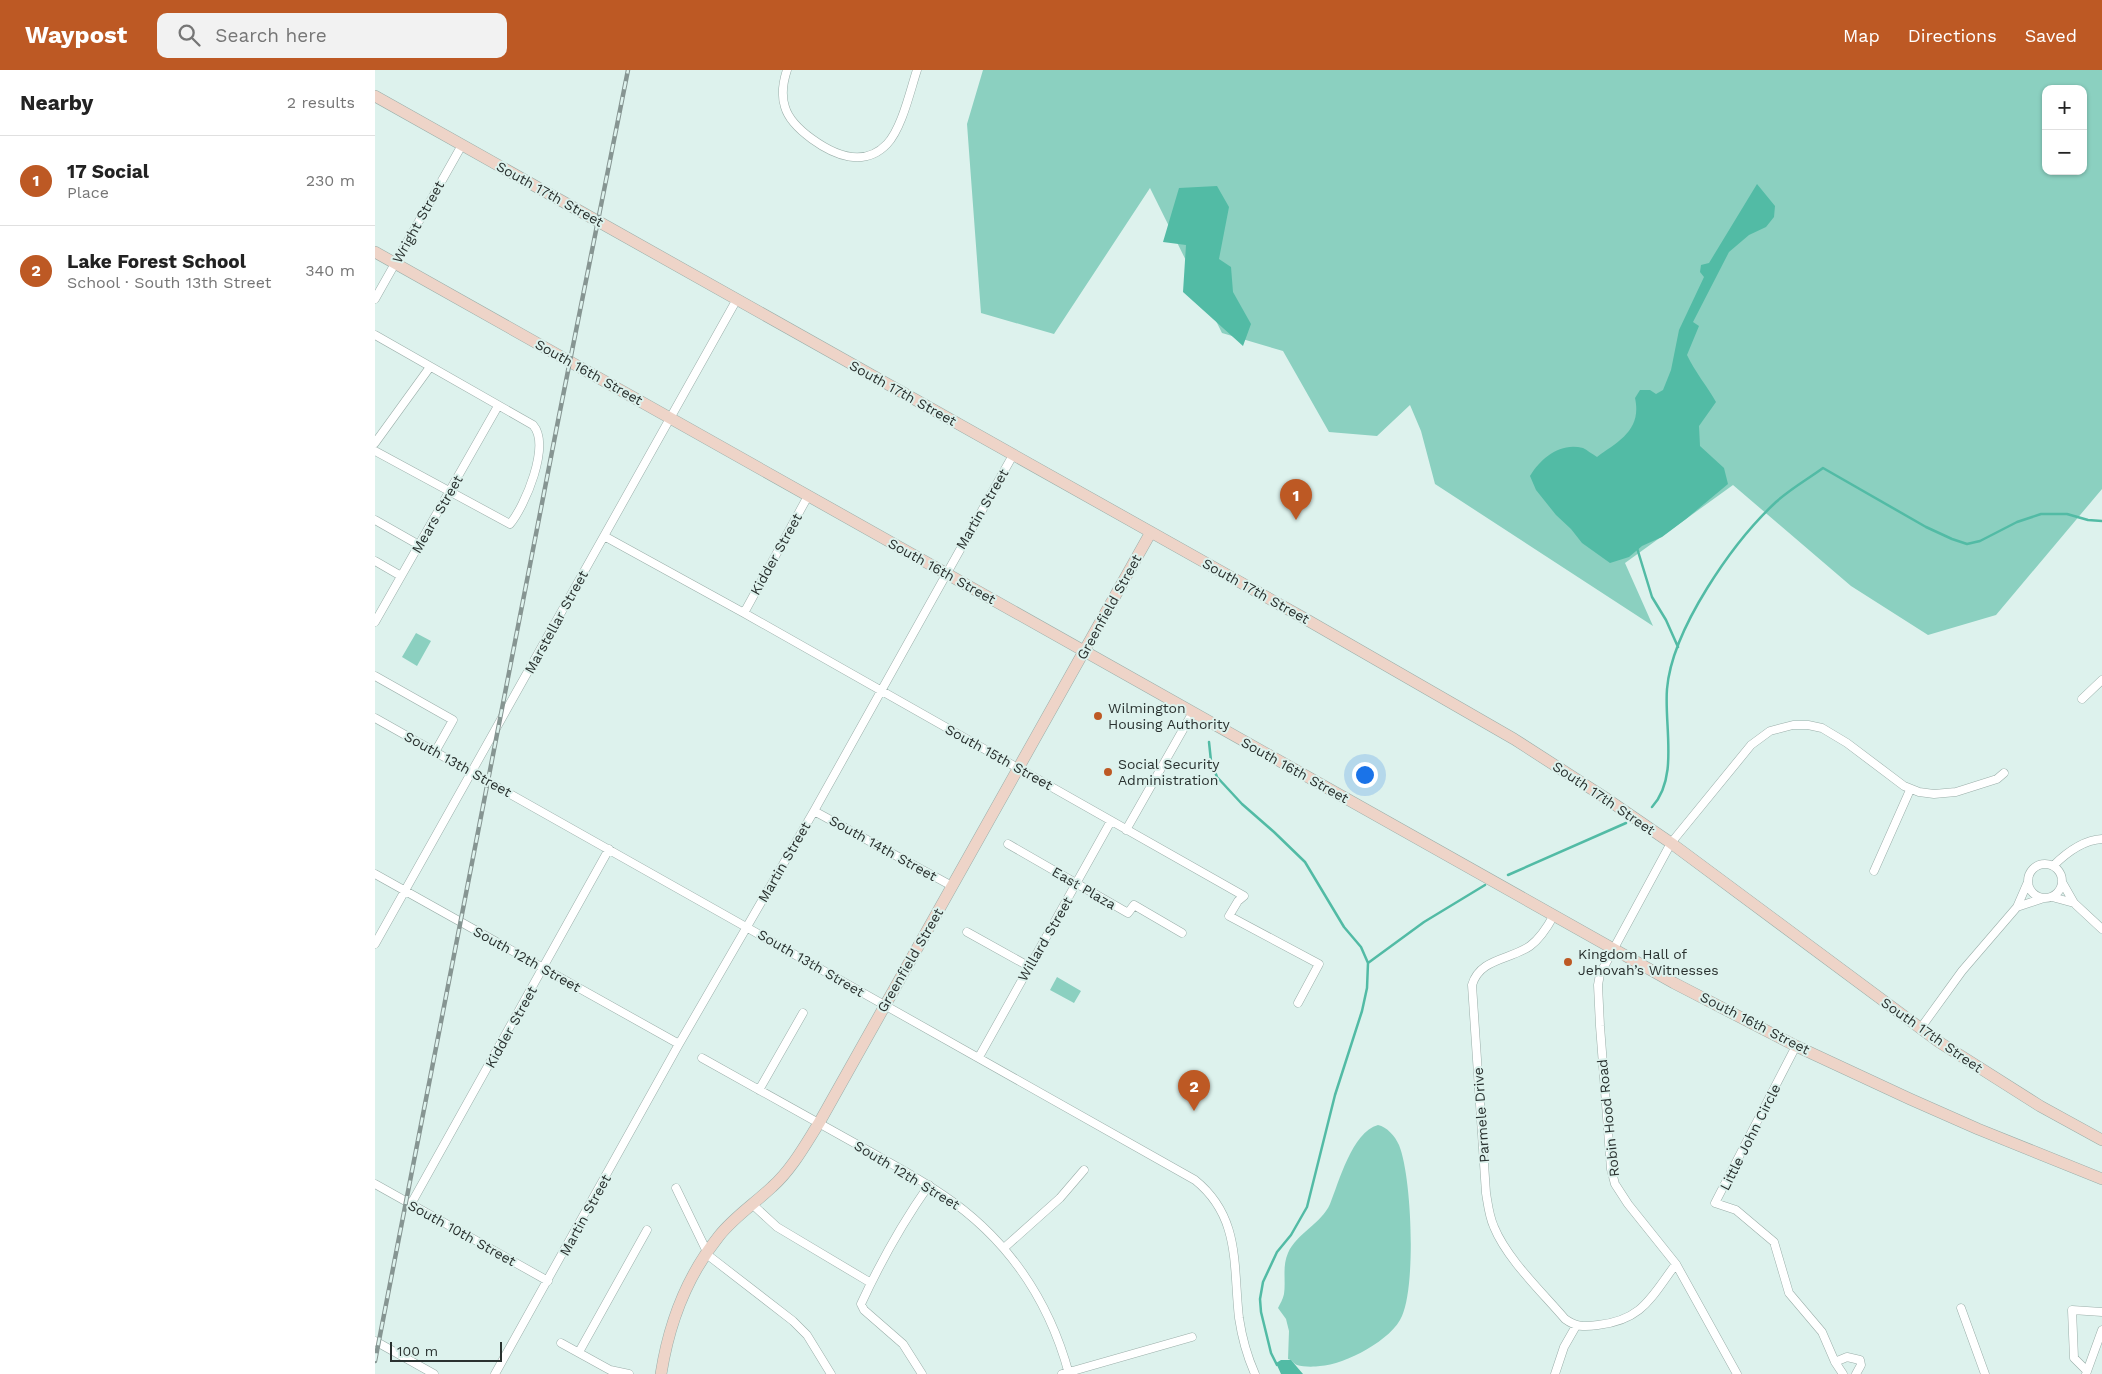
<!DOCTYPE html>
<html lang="en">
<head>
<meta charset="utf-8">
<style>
	:root { --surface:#fff; --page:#f2f2f2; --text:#222; --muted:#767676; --line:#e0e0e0; --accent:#bd5924 }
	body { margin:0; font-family:"Work Sans",sans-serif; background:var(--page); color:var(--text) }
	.controls { position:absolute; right:15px; top:15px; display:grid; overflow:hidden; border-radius:10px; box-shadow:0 1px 4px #0004 }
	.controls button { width:45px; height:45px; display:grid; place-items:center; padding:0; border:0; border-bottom:1px solid var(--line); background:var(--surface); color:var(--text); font:25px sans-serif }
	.scale { position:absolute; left:15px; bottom:12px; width:112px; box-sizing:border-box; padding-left:5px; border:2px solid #29312f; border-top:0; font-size:14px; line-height:18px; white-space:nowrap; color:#29312f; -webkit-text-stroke:4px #ddf2ed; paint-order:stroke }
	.you { position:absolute; left:989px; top:704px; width:18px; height:18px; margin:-12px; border:4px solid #fff; border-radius:50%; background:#1a73e8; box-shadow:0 0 0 8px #1a73e833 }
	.badge { display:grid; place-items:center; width:32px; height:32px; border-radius:50%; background:var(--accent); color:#fff; font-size:16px; font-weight:700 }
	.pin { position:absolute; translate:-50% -41px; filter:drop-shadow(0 1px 2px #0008) }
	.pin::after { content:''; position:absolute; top:26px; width:18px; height:15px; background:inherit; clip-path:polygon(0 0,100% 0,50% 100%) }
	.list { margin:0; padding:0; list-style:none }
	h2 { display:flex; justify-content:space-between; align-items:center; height:65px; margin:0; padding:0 20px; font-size:21px }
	h2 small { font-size:16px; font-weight:400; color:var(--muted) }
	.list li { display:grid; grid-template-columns:32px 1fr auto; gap:15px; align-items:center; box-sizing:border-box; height:90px; padding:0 20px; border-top:1px solid var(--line) }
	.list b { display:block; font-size:19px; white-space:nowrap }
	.list p { margin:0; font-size:16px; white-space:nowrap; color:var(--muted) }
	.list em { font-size:16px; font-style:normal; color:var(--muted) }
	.icon { flex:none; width:28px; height:28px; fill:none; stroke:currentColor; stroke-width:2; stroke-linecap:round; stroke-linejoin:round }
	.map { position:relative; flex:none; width:1727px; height:1304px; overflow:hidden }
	header { display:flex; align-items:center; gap:30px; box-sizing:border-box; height:70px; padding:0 25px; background:var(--accent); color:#fff }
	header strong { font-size:24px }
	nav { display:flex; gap:28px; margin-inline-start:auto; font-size:18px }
	.search { width:350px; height:45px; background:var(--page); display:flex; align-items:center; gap:12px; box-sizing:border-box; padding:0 18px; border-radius:10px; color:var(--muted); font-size:19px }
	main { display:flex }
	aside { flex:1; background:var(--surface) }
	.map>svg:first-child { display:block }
</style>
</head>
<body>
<header>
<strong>Waypost</strong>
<div class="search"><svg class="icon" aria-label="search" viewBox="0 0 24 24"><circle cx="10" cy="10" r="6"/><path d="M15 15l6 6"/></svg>Search here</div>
<nav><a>Map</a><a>Directions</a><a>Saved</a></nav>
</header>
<main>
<aside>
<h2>Nearby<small>2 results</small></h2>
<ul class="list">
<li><span class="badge">1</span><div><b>17 Social</b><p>Place</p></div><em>230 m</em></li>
<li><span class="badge">2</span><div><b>Lake Forest School</b><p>School · South 13th Street</p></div><em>340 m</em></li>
</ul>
</aside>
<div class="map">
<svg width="1727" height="1304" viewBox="0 0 1727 1304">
	<rect width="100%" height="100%" fill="#ddf2ed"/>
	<!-- green -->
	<path fill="#8bd0c0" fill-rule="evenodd" d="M608,0H1727V419L1621,545L1553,565L1476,516L1358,415L1250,493L1278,556L1060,414L1046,361L1035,335L1002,366L954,362L908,281L847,263L775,118L679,264L606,243L592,54ZM1671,19H1708V101H1671Z
		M41,563L56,571L42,596L27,587Z
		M682,907L706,921L699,933L675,920Z
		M1003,1055C1012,1057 1020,1066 1024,1075C1037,1107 1041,1215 1027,1246C1018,1269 970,1295 945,1296C939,1297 928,1297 922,1295C919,1294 917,1290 913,1289L914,1261L911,1249L903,1238C905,1234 908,1229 909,1224C911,1210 907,1197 913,1183C922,1163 946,1154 955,1134C964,1112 977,1062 1003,1055Z"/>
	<!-- water -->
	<path fill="#52bba5" d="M1382,114L1400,136L1399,147L1391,157L1374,165L1354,182L1318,252L1324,256L1312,285C1320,302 1332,316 1341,332L1324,356L1325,376L1349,398L1353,414L1311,449L1287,467L1267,476L1254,487L1235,493L1207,473L1196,459L1181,445L1161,420L1155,406C1166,388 1185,372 1208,378C1212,380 1217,384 1222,387C1244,371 1267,360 1260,328L1265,320H1275L1281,324L1288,320L1296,300L1304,260L1329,207L1325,202L1326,195L1334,193Z
		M842,116L854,137L844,189L856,197L858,222L876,254L868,276L808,222L811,175L788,172L804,118Z
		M906,1290H916L928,1304H906L901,1293Z"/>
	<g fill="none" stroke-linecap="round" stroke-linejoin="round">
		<!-- stream -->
		<path stroke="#52bba5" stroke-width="2.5" d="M1263,477L1262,478L1277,527L1291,550L1303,577
			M834,672L836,691L842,707L867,734L899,762L930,792L969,857L986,877L993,893L992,918L987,941L960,1025L932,1137L916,1165L902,1182L888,1212L885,1229L886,1242L896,1283L902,1295
			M1277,737C1304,708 1289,656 1292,619C1297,559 1358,472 1401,432C1415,419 1433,409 1448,398L1551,457L1577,469L1592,474L1605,471L1642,452L1666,444H1692L1713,450L1727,451
			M1133,805L1251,753
			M993,893L1049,852L1110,815"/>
		<!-- minor casing -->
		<g stroke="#9aaea9" stroke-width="9">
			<path id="minor" d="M412,0C408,12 406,25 410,37C414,51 426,61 437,69C459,85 489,98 512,74C527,58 535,21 542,0
				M0,229L87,75
				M0,265L158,355C176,375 150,436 135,454L0,381
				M0,373L55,297
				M0,450L44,475
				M229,466L369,543L869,826L863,831L854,846L944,894L923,933
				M0,491L26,506
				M369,543L433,426
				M0,552L123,336
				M0,606L78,650L60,682
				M1707,629L1727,610
				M0,648L820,1110C866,1147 858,1196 864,1248C867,1268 872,1286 880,1304
				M439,741L577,816
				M751,760L818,642
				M633,774L753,843L759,835L807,863
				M1653 811a17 17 0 1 1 34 0a17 17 0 1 1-34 0Z
				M1678,796C1691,783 1708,770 1727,769
				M1499,801L1535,720
				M0,804L304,974
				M1652,814L1642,837L1666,829
				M1677,827L1699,833L1687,812
				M1699,833L1727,859
				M1179,845C1173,856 1166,868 1155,876C1135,890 1105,888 1097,915L1111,1123C1113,1135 1114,1146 1119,1157C1132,1189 1167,1222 1190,1249C1201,1257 1209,1257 1223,1255C1268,1250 1276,1227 1301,1194
				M592,862L655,897
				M0,874L362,229
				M1545,959L1587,901L1642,837
				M1421,976L1340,1133L1361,1140L1399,1172L1414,1223L1447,1262L1460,1292
				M604,987L736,751
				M327,988C379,1017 431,1046 483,1075C511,1091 541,1106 568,1125C632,1168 674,1230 694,1304
				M384,1020L428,943
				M0,1114L173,1211
				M301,1118L334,1186L418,1251L432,1265L456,1304
				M36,1134L234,779
				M377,1134L402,1157L496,1213
				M629,1178L685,1128L709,1100
				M1586,1238L1610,1304
				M0,1271L59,1304
				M186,1273L235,1300L254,1304
				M204,1282L272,1160
				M1712,1301L1699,1288L1697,1240L1727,1242
				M120,1304L304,974L439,741L638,385
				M547,1304L528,1274L489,1240L486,1234C505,1193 528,1152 554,1115
				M687,1304L817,1267
				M1180,1304L1189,1277L1201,1256
				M1362,1304L1301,1194L1253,1134L1240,1114L1236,1099L1225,956L1223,915L1225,904L1296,773L1376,675L1395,661L1418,655H1433L1447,658L1472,673L1529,716L1544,722L1559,724L1581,722L1622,709L1629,703
				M1468,1304L1460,1292L1472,1287L1485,1290L1486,1295L1481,1304
				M1711,1304L1727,1260"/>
		</g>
		<!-- secondary casing -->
		<g stroke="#9aaea9" stroke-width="12">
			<path id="secondary" d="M0,26L927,547L1139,669L1229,727L1296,773L1564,972L1665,1036L1727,1070
				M0,182L1299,913L1421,976L1535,1029L1603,1059L1727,1109
				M286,1304C294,1253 311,1207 344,1166C359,1147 379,1134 397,1117C417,1099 430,1075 444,1053L776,462"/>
		</g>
		<!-- minor -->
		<use href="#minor" stroke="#fff" stroke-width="8"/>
		<!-- secondary -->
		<use href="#secondary" stroke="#eed4c8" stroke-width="11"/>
		<!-- rail casing -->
		<g stroke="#869592" stroke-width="4.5">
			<path id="rail" d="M0,1291L183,351L253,0"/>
		</g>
		<!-- rail -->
		<use href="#rail" stroke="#ddf2ed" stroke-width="2.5" stroke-dasharray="8" stroke-linecap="butt"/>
	</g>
	<!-- markers -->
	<g fill="#bd5924" stroke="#ddf2ed" stroke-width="2">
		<circle cx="723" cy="646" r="5"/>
		<circle cx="733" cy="702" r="5"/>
		<circle cx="1193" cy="892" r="5"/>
	</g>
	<g text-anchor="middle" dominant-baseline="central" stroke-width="4" stroke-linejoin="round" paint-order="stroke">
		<!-- street labels -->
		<g font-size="14" fill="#29312f" stroke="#ddf2ed">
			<text transform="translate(175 124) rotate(29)">South 17th Street</text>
			<text transform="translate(43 152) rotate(-61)">Wright Street</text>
			<text transform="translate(214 302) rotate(29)">South 16th Street</text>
			<text transform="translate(528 323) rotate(29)">South 17th Street</text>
			<text transform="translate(607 439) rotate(-60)">Martin Street</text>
			<text transform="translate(62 444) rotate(-60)">Mears Street</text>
			<text transform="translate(401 484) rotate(-61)">Kidder Street</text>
			<text transform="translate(567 501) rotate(29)">South 16th Street</text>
			<text transform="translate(881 521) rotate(29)">South 17th Street</text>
			<text transform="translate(734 537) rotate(-61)">Greenfield Street</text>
			<text transform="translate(181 552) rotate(-61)">Marstellar Street</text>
			<text transform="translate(624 687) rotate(29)">South 15th Street</text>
			<text transform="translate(83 694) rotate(29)">South 13th Street</text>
			<text transform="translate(920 700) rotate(29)">South 16th Street</text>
			<text transform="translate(1229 728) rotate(34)">South 17th Street</text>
			<text transform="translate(508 778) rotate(29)">South 14th Street</text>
			<text transform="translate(409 792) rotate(-60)">Martin Street</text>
			<text transform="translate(709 818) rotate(30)">East Plaza</text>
			<text transform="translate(670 869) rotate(-60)">Willard Street</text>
			<text transform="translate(152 889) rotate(29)">South 12th Street</text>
			<text transform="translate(535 890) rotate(-60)">Greenfield Street</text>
			<text transform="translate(436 893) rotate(30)">South 13th Street</text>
			<text transform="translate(1380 953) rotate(27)">South 16th Street</text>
			<text transform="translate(136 957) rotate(-61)">Kidder Street</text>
			<text transform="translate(1557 965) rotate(35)">South 17th Street</text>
			<text transform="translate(1106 1045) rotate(-94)">Parmele Drive</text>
			<text transform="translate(1233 1048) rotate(-96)">Robin Hood Road</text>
			<text transform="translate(1375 1067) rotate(-63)">Little John Circle</text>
			<text transform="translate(532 1105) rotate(31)">South 12th Street</text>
			<text transform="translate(210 1145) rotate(-61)">Martin Street</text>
			<text transform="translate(87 1163) rotate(29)">South 10th Street</text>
		</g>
		<!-- poi labels -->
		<g font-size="14" fill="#29312f" stroke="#ddf2ed" text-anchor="start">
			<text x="733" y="638">Wilmington<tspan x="733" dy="16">Housing Authority</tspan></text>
			<text x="743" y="694">Social Security<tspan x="743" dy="16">Administration</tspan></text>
			<text x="1203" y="884">Kingdom Hall of<tspan x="1203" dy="16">Jehovah’s Witnesses</tspan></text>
		</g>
	</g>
</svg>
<div class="controls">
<button>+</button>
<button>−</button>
</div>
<div class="scale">100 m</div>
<div class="you"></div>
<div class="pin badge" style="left:921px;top:450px">1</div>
<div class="pin badge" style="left:819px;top:1041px">2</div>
</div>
</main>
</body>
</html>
